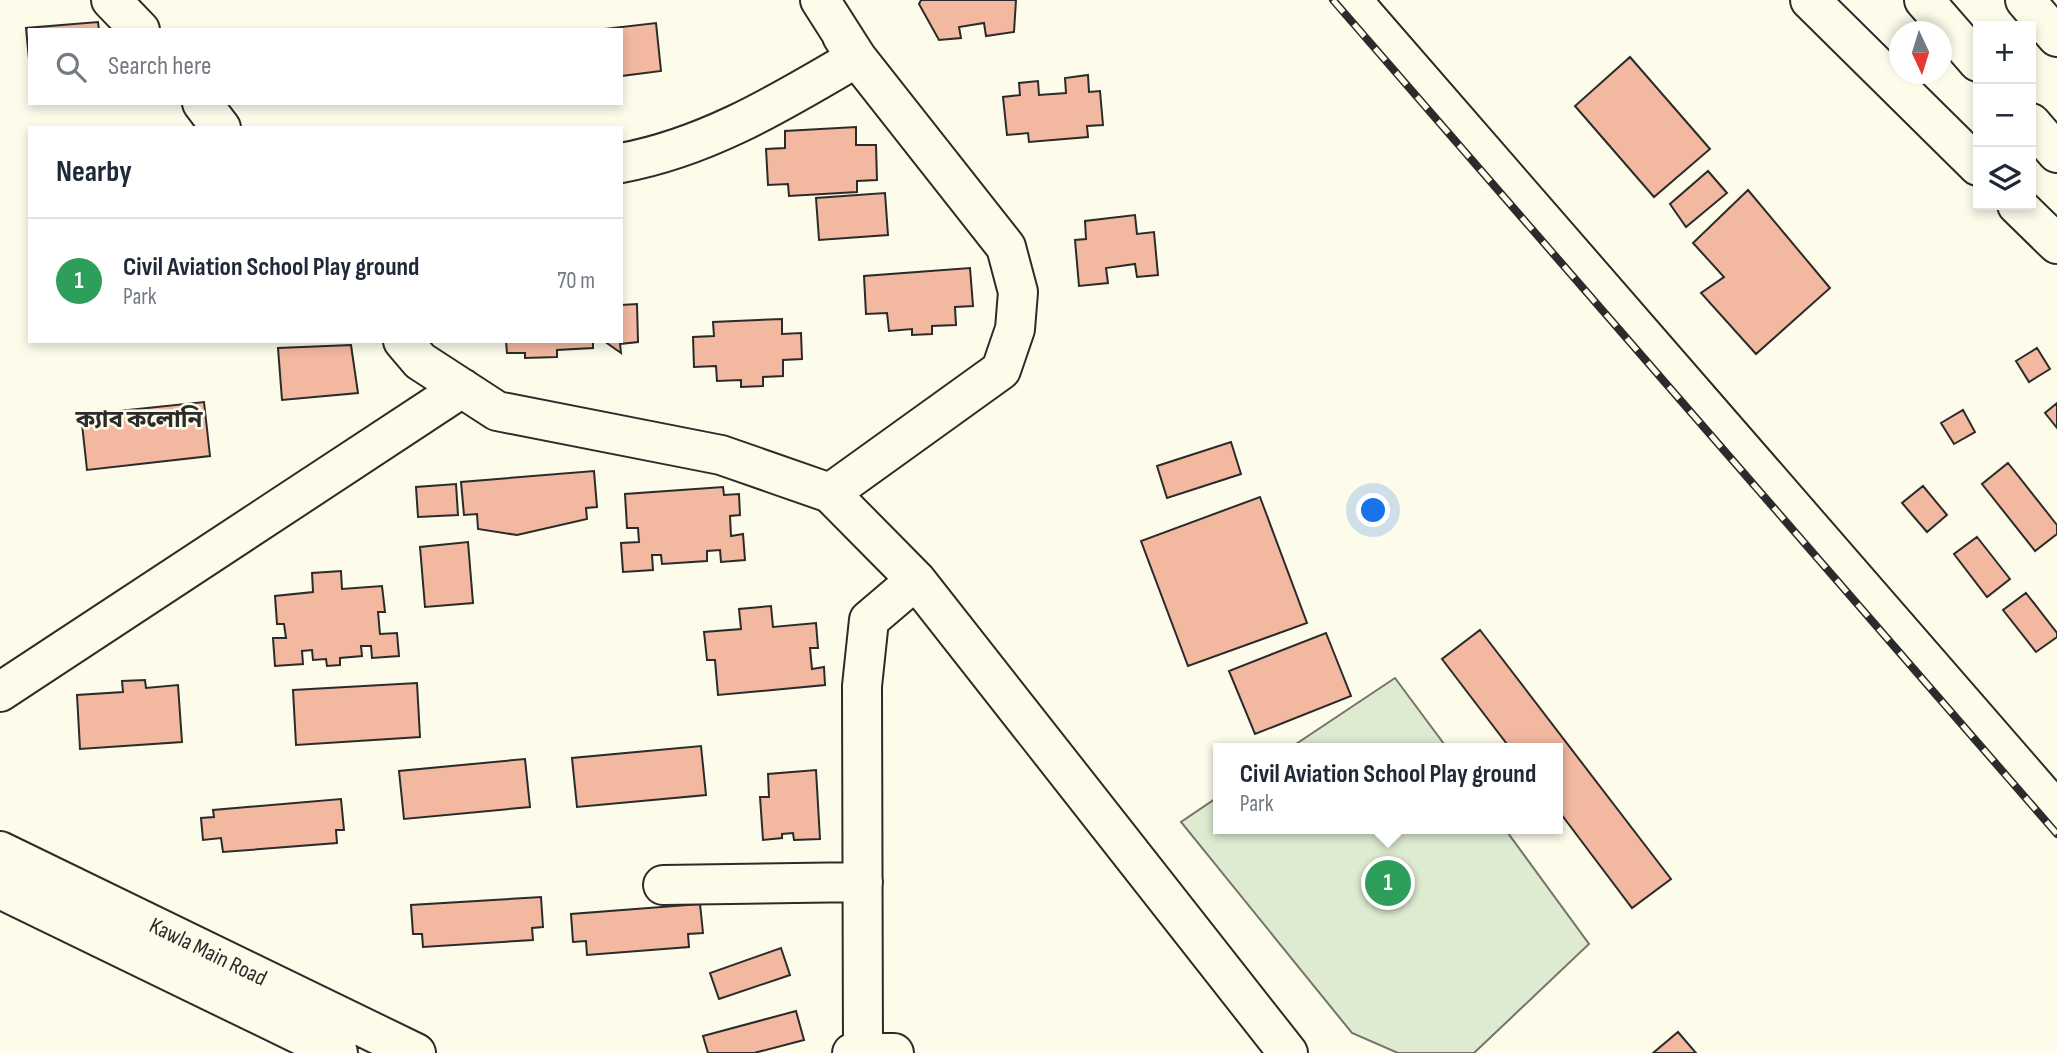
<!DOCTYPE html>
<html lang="en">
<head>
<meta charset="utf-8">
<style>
	:root { --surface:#fff; --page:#f6f6f7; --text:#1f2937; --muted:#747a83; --line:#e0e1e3; --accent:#db2777 }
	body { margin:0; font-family:"Sofia Sans Condensed","Noto Sans Bengali",sans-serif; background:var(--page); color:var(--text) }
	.controls { position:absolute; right:21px; top:21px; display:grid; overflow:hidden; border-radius:0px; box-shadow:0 4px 10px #0003 }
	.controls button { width:63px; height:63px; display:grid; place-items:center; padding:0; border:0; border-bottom:2px solid var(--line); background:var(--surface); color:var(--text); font:35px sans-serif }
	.compass { position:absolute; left:1889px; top:21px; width:63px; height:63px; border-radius:50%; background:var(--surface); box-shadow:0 4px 10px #0003; rotate:176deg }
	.you { position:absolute; left:1374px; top:511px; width:24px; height:24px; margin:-18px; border:5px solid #fff; border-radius:50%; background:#1a73e8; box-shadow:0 0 0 10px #1a73e833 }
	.badge { display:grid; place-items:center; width:46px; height:46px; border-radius:50%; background:var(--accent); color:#fff; font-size:23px; font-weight:700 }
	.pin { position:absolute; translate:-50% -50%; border:4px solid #fff; box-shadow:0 2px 7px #0006 }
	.popup { position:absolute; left:1213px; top:743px; width:350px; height:91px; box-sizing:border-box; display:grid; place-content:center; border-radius:0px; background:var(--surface); filter:drop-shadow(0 2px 5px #0005); font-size:23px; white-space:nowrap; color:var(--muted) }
	.popup b { font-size:26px; color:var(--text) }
	.popup::after { content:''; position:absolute; left:50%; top:100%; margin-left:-14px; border:14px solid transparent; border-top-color:var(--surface) }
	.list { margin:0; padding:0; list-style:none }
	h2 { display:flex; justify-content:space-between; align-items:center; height:91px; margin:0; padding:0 28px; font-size:30px }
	h2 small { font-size:23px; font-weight:400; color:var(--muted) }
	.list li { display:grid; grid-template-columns:46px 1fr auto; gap:21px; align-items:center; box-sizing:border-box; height:126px; padding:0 28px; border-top:2px solid var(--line) }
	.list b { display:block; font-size:26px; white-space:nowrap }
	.list p { margin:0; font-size:23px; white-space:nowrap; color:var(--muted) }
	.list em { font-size:23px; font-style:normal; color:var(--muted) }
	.icon { flex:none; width:38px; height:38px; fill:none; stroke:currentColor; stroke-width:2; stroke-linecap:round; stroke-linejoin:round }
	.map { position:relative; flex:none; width:2057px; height:1053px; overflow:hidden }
	.search { position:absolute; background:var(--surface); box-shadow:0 4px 10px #0003; left:28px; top:28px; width:595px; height:77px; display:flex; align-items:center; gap:18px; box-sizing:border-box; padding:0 24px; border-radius:0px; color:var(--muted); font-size:26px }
	.panel { position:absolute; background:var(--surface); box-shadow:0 4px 10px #0003; left:28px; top:126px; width:595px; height:217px; border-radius:0px }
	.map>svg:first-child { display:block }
</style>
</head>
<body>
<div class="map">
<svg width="2057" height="1053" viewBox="0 0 2057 1053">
	<rect width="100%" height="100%" fill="#fdfbea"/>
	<!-- green -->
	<path fill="#deebd1" stroke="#74746e" stroke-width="2" d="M1395,678L1447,748H1290Z
		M1218,797V829H1505L1589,944L1474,1053H1398L1352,1033L1181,822Z"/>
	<!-- building -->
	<path fill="#f2b8a0" stroke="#2b2b2b" stroke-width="2" d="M921,0H1016L1014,32L986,36L984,23L959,27L961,38L939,40L919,4Z
		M98,22L99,30H30V70L26,28Z
		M656,23L661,71L621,76V30H596Z
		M1630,57L1710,149L1654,197L1575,106Z
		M1088,75L1089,92L1100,91L1103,125L1087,126L1088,137L1029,142L1028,133L1007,135L1003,97L1020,95L1019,83L1038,81L1039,95L1066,93L1065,78Z
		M856,127V145H876L877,180L857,181V192L789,196L788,184L768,185L766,149L785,148V131Z
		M1708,171L1727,193L1686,227L1670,204Z
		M1748,190L1830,288L1756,354L1701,293L1724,277L1693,243Z
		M885,193L888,235L819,240L816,198Z
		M1135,215L1137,234L1154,232L1158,275L1137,277L1135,264L1106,268L1108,283L1079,286L1075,240L1086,239L1085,221Z
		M970,268L973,306L955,307L956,325L932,326V334L912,335V329L889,331L887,313L866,314L864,276Z
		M637,304L638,342L620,344L621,353L604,341H621V305Z
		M782,319V334L801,333L802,359L783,360V376L763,377V386L741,387V380L717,381L716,366L694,367L693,337L714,336L713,322Z
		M506,341H593V348L557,350V357L525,358V353H507Z
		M351,345L358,393L282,400L278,348Z
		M2037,348L2050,369L2029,382L2016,361Z
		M204,402L210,456L87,470L81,415Z
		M2057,403V428L2045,413Z
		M1963,410L1975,432L1954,444L1941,423Z
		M1231,442L1241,474L1167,498L1157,466Z
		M2008,463L2057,525V534L2035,551L1982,484Z
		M594,471L597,507L586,508L587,519L517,535L478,529L477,514L464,515L461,482Z
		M456,484L458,515L418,517L416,487Z
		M1923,486L1947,515L1927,532L1902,503Z
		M723,487L724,495L739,494L740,515L730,516L731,536L743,534L745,560L721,562L720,550L707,551V561L662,564L661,555H652L653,570L623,572L621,543L639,542L638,528H627L625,494Z
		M1260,497L1307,623L1188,666L1141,541Z
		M1977,537L2010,579L1987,597L1954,554Z
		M468,542L473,603L425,607L420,547Z
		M341,571L342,589L382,586L385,612H378L380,634L397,633L399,656L372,658L371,646H361L362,656L340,658V665L327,666L326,659L313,660L312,650L302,651L303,664L275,666L273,638H286L284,624H277L275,596L313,592L312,573Z
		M2026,593L2057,633V637L2036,652L2003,610Z
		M771,606L773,627L816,623L818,648H810L812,669L824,667L825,685L718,695L715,660H707L704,632L741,629L739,609Z
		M1480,630L1671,879L1632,908L1558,810V748H1510L1442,659Z
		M1326,633L1351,696L1255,734L1229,671Z
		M145,680L146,688L178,685L182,742L80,749L77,695L123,692L122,681Z
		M417,683L420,737L296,745L293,690Z
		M701,746L706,795L577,807L572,758Z
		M525,759L530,807L404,819L399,771Z
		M816,770L820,839L794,840L793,833L782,834V838L763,840L760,797H769L768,774Z
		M341,799L344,830H336L337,843L223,852L221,838L203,840L201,818L214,817L213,810Z
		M541,897L543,927L532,928L533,940L423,947L422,934H413L411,905Z
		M700,904L703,933L688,934L689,947L587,955L586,941L573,942L571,914Z
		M781,948L790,975L719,999L710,973Z
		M796,1011L804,1040L754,1053H708L703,1036Z
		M1678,1032L1696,1053H1653Z"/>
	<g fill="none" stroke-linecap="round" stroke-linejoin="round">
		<!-- minor casing -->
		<g stroke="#2b2b2b" stroke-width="42">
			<path id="minor" d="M111,0L140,30
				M820,0L857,58L1006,247L1018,292L1015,329L1001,370L830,493
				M202,103L221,128
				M621,163C708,147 781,102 856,58L842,36
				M403,341L420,361L497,411L721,455L830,493L916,580L1288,1053
				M0,692L462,388
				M0,851L416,1053
				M663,885L863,882
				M0,889L338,1053
				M863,1051L862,686L869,620L916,580
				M852,1053H894"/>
		</g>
		<!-- highway casing -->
		<g stroke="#2b2b2b" stroke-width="42">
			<path id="highway" d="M1810,0L1978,166
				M1924,0L1978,62
				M2025,0L2057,37
				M2031,123L2057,153
				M2017,205L2057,244"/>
		</g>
		<!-- minor -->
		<use href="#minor" stroke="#fdfbea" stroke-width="38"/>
		<!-- highway -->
		<use href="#highway" stroke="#fdfbea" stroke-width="38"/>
		<!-- tram -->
		<path stroke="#2b2b2b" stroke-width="2" d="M1378,0L2057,781"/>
		<!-- rail casing -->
		<g stroke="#2b2b2b" stroke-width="8">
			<path id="rail" d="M1333,0L2057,834"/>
		</g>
		<!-- rail -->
		<use href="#rail" stroke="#fdfbea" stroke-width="5" stroke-dasharray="16" stroke-linecap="butt"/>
	</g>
	<g text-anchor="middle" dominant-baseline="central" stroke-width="5" stroke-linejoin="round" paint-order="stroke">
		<!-- street labels -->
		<g font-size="23" fill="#2b2b2b" stroke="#fdfbea">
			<text transform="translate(208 952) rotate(26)">Kawla Main Road</text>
		</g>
		<!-- neighbourhood labels -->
		<g font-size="24" font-weight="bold" fill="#2b2b2b" stroke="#fdfbea">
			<text x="139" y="419">ক্যাব কলোনি</text>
		</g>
	</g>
</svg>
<div class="controls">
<button>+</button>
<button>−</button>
<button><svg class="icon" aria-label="layers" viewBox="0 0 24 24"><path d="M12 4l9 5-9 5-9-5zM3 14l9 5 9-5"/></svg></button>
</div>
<svg class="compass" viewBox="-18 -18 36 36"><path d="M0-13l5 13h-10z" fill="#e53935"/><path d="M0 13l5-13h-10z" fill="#747a83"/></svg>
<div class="you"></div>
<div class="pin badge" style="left:1388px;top:883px;background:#2e9e5b">1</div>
<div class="popup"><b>Civil Aviation School Play ground</b>Park</div>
<div class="search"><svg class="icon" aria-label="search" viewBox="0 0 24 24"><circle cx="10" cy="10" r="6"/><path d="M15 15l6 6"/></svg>Search here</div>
<section class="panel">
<h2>Nearby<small></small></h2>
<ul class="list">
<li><span class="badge" style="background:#2e9e5b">1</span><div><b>Civil Aviation School Play ground</b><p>Park</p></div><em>70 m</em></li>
</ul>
</section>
</div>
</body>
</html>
